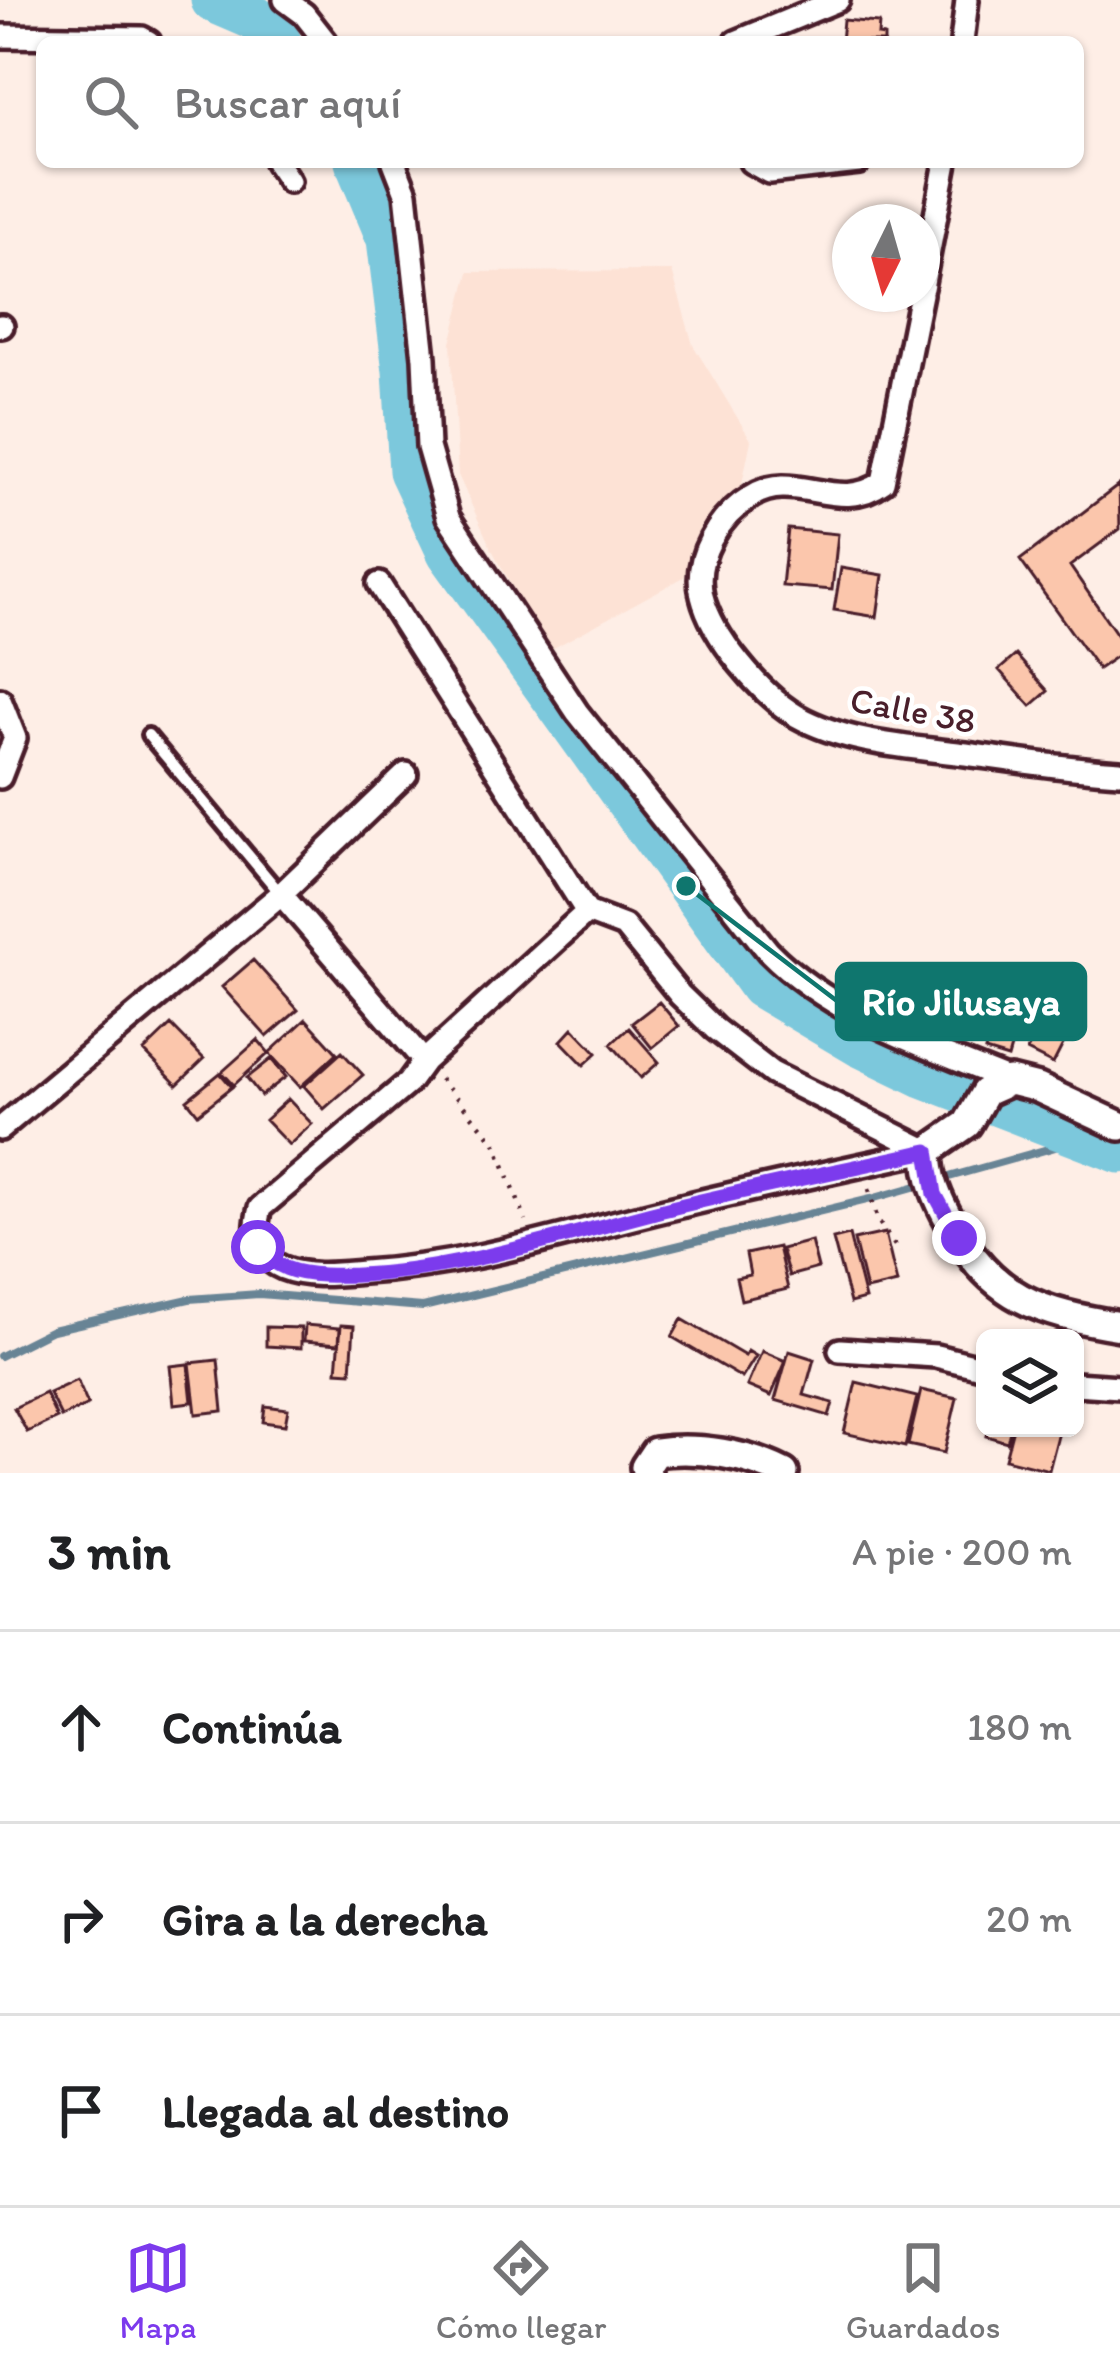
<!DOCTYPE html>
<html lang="es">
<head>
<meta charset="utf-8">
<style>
	:root { --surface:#fff; --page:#f6f6f6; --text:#202124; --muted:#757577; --line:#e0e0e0; --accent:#7c3aed }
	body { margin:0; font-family:Itim,sans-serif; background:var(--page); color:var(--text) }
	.controls { position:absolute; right:36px; bottom:36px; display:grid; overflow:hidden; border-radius:18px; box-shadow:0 3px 9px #0004 }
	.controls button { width:108px; height:108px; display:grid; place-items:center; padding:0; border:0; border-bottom:3px solid var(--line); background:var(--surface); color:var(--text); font:60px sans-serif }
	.compass { position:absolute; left:832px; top:204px; width:108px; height:108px; border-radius:50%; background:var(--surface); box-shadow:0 3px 9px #0004; rotate:185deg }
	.stop { position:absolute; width:36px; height:36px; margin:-27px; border:9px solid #7c3aed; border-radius:50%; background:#fff }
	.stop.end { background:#7c3aed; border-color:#fff; box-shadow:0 3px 12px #0008 }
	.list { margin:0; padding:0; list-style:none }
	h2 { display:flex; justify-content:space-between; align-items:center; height:156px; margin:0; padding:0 48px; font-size:51px }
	h2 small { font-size:39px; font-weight:400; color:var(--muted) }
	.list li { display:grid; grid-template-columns:78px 1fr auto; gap:36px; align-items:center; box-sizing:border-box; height:192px; padding:0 48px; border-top:3px solid var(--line) }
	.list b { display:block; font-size:45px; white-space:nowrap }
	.list em { font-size:39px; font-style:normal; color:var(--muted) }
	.icon { flex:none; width:66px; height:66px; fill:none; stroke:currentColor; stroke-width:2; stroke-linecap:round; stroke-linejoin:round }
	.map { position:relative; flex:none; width:1120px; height:1473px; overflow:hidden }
	.search { position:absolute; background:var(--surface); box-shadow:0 3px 9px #0004; left:36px; right:36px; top:36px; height:132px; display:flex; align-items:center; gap:30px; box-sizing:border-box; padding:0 42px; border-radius:18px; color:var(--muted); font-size:45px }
	.sheet { height:732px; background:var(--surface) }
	nav { display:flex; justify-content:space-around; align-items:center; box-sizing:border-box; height:168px; border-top:3px solid var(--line); background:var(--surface); font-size:33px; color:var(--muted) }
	nav a { display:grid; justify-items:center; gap:6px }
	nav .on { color:var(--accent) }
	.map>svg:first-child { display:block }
</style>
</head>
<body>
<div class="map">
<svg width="1120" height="1473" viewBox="0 0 1120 1473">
	<rect width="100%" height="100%" fill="#feeee6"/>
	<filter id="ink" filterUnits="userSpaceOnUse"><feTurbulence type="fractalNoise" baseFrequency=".00833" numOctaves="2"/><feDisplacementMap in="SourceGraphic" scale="24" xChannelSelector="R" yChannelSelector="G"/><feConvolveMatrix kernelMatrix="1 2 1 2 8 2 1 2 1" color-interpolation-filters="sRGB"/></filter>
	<g filter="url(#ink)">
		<!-- built -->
		<path fill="#fde2d5" d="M672,271L693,345L751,440L742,484L708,517L684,577L548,651L491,548L458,475L451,343L469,272Z"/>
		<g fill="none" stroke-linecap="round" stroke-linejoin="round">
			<!-- stream -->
			<path stroke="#688495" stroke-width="8" d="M0,1356L52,1330L189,1299L259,1294L423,1307L871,1199L1087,1138"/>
			<!-- river -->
			<path stroke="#7cc8dc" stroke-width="45" d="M213,0L255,18L279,42
				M357,162L389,239L405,371L411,471L449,552L761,986L861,1045L923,1075L1120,1151"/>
		</g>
		<!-- building -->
		<path fill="#fbc6ac" stroke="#4a1f2b" stroke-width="3" d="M843,20L879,23L878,35L884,36V42H841Z
			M1119,485L1120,529L1070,566L1120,639V654L1098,669L1020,560Z
			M788,529L838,534L832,590L782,586Z
			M841,568L883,575L877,617L834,610Z
			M1016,655L1048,691L1031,706L999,670Z
			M253,960L298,1010L267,1037L222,987Z
			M1039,999L1054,1006L1058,1000L1080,1011L1053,1064L1027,1051L1033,1039L1021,1033Z
			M659,1002L679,1026L652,1048L632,1023Z
			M306,1019L337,1053L300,1087L269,1053Z
			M171,1025L204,1059L177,1085L144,1051Z
			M573,1028L597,1053L584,1065L561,1041Z
			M629,1028L659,1062L641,1078L611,1044Z
			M990,1030L1014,1037L1008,1058L985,1051Z
			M258,1040L269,1053L234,1085L222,1072Z
			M342,1052L363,1075L324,1109L304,1086Z
			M271,1059L286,1077L261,1096L247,1078Z
			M220,1073L232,1087L198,1114L187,1100Z
			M288,1099L312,1124L289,1145L265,1120Z
			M885,1233L897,1283L866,1290L854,1240Z
			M849,1235L865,1299L850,1303L833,1239Z
			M811,1241L818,1268L789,1276L781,1249Z
			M778,1247L788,1289L741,1300L736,1278L750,1275L746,1254Z
			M682,1319L745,1356L748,1351L756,1356L742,1378L672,1337Z
			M305,1325L340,1328L339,1344L304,1341Z
			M341,1325L354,1326L351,1372L337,1371Z
			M266,1327L301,1328V1348L266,1346Z
			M762,1351L786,1361L771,1396L747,1386Z
			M789,1351L814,1359L804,1395L833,1403L829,1416L775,1400Z
			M218,1360L223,1411L196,1414L190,1363Z
			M188,1364L192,1402L174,1404L170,1366Z
			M77,1380L88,1405L61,1417L49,1393Z
			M856,1382L917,1397L905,1447L844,1433Z
			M921,1390L957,1398L944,1453L908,1445Z
			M45,1393L57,1418L27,1432L14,1408Z
			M265,1406L288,1409L285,1425L263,1422Z
			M988,1428H1011L1007,1442L986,1436Z
			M1013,1428H1060L1049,1470L1005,1459Z"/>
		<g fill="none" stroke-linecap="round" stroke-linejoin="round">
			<!-- service casing -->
			<g stroke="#4a1f2b" stroke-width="20">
				<path id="service" d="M148,735L280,893"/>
			</g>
			<!-- minor casing -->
			<g stroke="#4a1f2b" stroke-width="30">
				<path id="minor" d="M285,0L304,14L326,42
					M0,36L142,38L149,42
					M736,42L838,0
					M962,42L967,0
					M276,162L289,181
					M394,162L406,193L424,358L428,447L448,517L577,712L768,951C832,1016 927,1047 1010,1081
					M751,162L769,172L859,162
					M922,288L946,162
					M921,294L883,482C839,515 794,469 752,496C719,516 693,557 702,596C712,637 761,695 797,716C847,744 910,747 966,754C1017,761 1068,769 1120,772
					M0,326H2
					M379,584L587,912L624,926L680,995L715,1029L772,1073L928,1151
					M0,700L15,738L0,777
					M281,894L424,1061
					M587,912L424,1061L408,1083L260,1208C253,1234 255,1256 283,1268C308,1278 338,1274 364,1272C475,1265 571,1232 677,1207C760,1187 844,1169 928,1151
					M0,1129L281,894L406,774
					M840,1350L936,1356L985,1368
					M1075,1384L1120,1387"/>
			</g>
			<!-- tertiary casing -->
			<g stroke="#4a1f2b" stroke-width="36">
				<path id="tertiary" d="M1120,1126L1038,1088L1010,1081L985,1092L967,1124L928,1151C928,1178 938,1200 951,1223C991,1298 1040,1313 1120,1326
					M647,1473L645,1467L655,1452C697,1446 747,1454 784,1473"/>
			</g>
			<!-- path -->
			<path stroke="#4a1f2b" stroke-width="4.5" stroke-dasharray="3 9" stroke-linecap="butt" d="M440,1079L495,1142L526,1221
				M869,1189L878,1221L900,1253"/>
			<!-- service -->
			<use href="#service" stroke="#fff" stroke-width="10"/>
			<!-- minor -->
			<use href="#minor" stroke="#fff" stroke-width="21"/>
			<!-- tertiary -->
			<use href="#tertiary" stroke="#fff" stroke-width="27"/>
		</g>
	</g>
	<g fill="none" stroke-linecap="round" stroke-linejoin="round" filter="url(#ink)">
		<!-- route -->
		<path stroke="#7c3aed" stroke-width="15" d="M258,1247C276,1268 295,1274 323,1275C437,1280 565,1234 675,1207C759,1187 843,1170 928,1151L935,1194L959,1238"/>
	</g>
	<g text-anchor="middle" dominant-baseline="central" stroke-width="9" stroke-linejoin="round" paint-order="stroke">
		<!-- street labels -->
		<g font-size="36" fill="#4a1f2b" stroke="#fff">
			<text transform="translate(913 710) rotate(10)">Calle 38</text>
		</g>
	</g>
	<!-- callouts -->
	<path fill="none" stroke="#0f766e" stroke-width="4.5" d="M686 886L837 1001"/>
	<circle fill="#0f766e" stroke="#fff" stroke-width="4.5" cx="686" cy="886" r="12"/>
	<rect fill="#0f766e" stroke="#0f766e" stroke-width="4.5" x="837" y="964" width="248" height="75" rx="12"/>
	<g font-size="39" text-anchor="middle" font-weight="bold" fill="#fff">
		<text x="961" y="1015">Río Jilusaya</text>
	</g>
</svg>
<div class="controls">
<button><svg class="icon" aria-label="layers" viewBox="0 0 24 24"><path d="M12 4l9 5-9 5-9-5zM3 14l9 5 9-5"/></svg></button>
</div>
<svg class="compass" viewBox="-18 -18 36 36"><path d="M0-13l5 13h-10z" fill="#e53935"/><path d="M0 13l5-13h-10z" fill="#757577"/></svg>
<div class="stop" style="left:258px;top:1247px"></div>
<div class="stop end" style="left:959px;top:1238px"></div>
<div class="search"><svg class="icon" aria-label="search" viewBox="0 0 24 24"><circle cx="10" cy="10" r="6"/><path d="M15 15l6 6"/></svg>Buscar aquí</div>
</div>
<section class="sheet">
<h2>3 min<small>A pie · 200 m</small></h2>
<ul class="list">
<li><svg class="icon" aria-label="ahead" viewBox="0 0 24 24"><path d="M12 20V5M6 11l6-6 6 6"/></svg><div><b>Continúa</b></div><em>180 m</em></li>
<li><svg class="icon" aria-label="right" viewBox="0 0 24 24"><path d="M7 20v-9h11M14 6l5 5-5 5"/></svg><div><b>Gira a la derecha</b></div><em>20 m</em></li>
<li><svg class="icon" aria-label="arrive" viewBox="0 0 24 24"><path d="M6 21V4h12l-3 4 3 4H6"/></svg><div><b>Llegada al destino</b></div></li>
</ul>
</section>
<nav>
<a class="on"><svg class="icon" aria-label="map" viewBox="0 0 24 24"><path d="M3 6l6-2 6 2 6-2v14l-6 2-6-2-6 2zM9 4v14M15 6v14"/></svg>Mapa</a>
<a><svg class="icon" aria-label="directions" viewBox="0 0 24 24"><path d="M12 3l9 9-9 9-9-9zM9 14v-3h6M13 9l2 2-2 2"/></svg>Cómo llegar</a>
<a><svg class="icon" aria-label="saved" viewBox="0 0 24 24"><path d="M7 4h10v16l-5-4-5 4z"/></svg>Guardados</a>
</nav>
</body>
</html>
